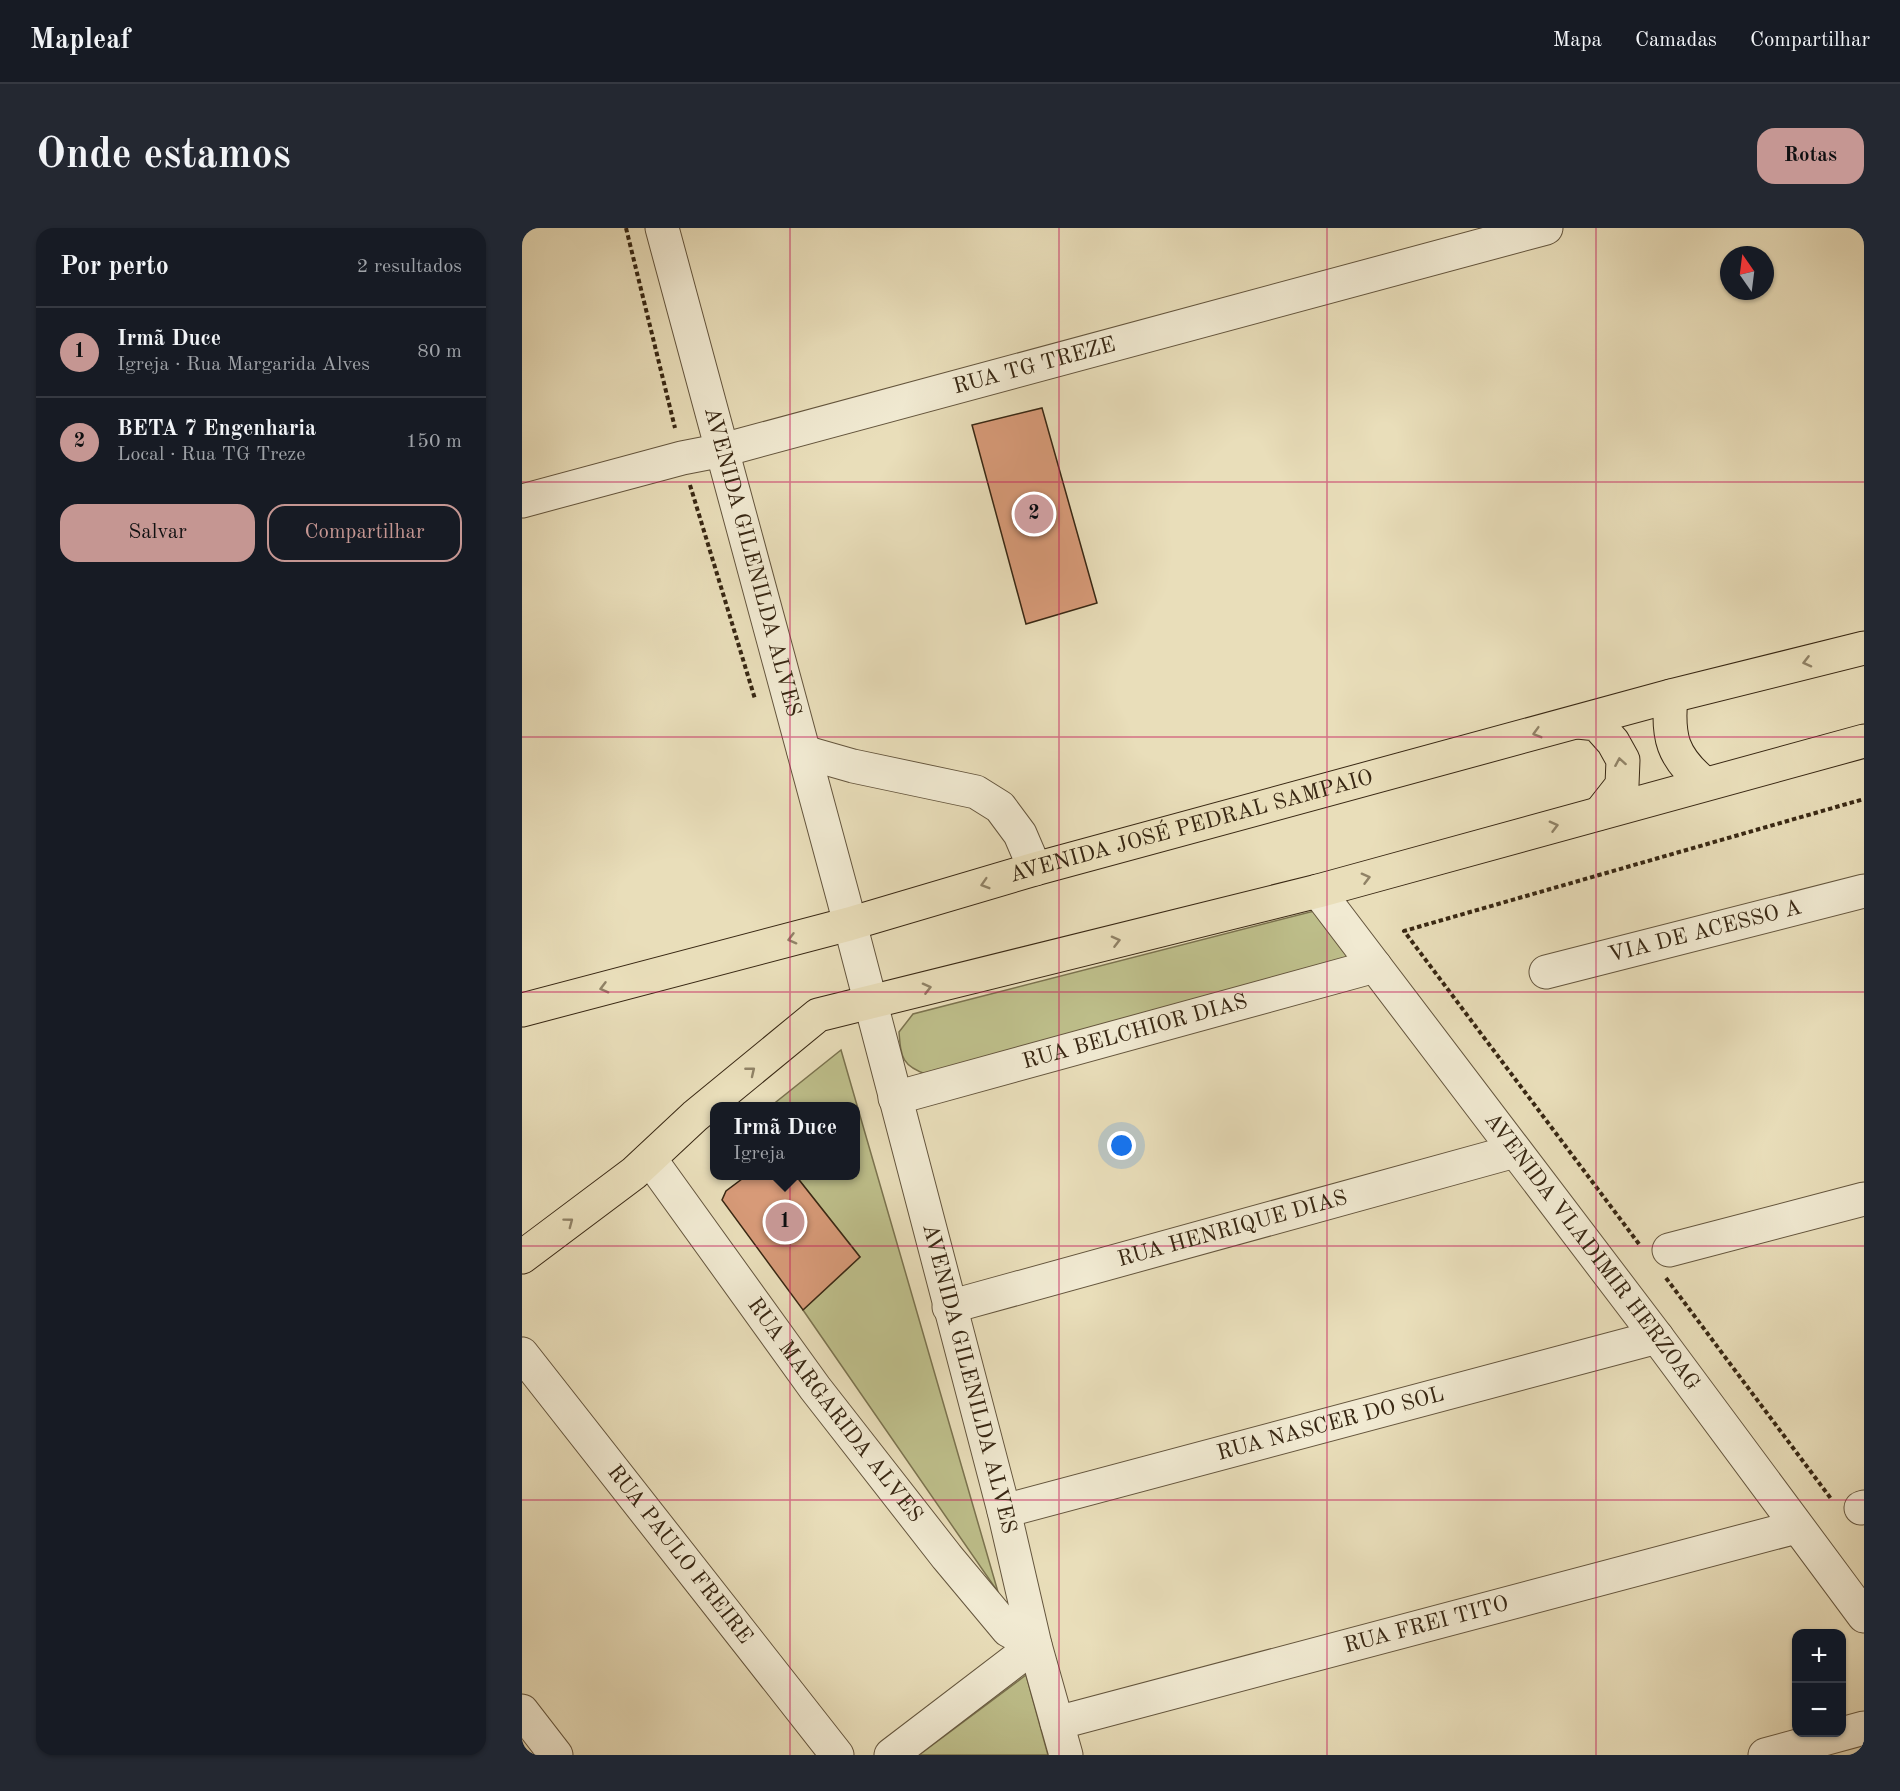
<!DOCTYPE html>
<html lang="pt">
<head>
<meta charset="utf-8">
<style>
	:root { --surface:#171b24; --page:#242831; --text:#f1f3f6; --muted:#9ea1a6; --line:#363941; --accent:#c59692 }
	body { margin:0; font-family:"Old Standard TT",serif; background:var(--page); color:var(--text) }
	.controls { position:absolute; right:18px; bottom:18px; display:grid; overflow:hidden; border-radius:12px; box-shadow:0 2px 4px #0004 }
	.controls button { width:54px; height:54px; display:grid; place-items:center; padding:0; border:0; border-bottom:2px solid var(--line); background:var(--surface); color:var(--text); font:30px sans-serif }
	.compass { position:absolute; left:1198px; top:18px; width:54px; height:54px; border-radius:50%; background:var(--surface); box-shadow:0 2px 4px #0004; rotate:346deg }
	.you { position:absolute; left:600px; top:918px; width:21px; height:21px; margin:-15px; border:4px solid #fff; border-radius:50%; background:#1a73e8; box-shadow:0 0 0 9px #1a73e833 }
	.badge { display:grid; place-items:center; width:39px; height:39px; border-radius:50%; background:var(--accent); color:#111; font-size:20px; font-weight:700 }
	.pin { position:absolute; translate:-50% -50%; border:3px solid #fff; box-shadow:0 2px 6px #0006 }
	.popup { position:absolute; left:188px; top:874px; width:150px; height:78px; box-sizing:border-box; display:grid; place-content:center; border-radius:12px; background:var(--surface); filter:drop-shadow(0 2px 4px #0005); font-size:20px; white-space:nowrap; color:var(--muted) }
	.popup b { font-size:22px; color:var(--text) }
	.popup::after { content:''; position:absolute; left:50%; top:100%; margin-left:-12px; border:12px solid transparent; border-top-color:var(--surface) }
	.list { margin:0; padding:0; list-style:none }
	h2 { display:flex; justify-content:space-between; align-items:center; height:78px; margin:0; padding:0 24px; font-size:26px }
	h2 small { font-size:20px; font-weight:400; color:var(--muted) }
	.list li { display:grid; grid-template-columns:39px 1fr auto; gap:18px; align-items:center; box-sizing:border-box; height:90px; padding:0 24px; border-top:2px solid var(--line) }
	.list b { display:block; font-size:22px; white-space:nowrap }
	.list p { margin:0; font-size:20px; white-space:nowrap; color:var(--muted) }
	.list em { font-size:20px; font-style:normal; color:var(--muted) }
	.actions { display:flex; gap:12px; padding:18px 24px }
	.actions a { flex:1; padding:14px 0; border:2px solid var(--accent); border-radius:18px; text-align:center; font-size:21px; color:var(--accent) }
	.actions .main { background:var(--accent); color:#111 }
	.map { position:relative; flex:none; width:1342px; height:1527px; overflow:hidden; border-radius:18px }
	header { display:flex; align-items:center; gap:36px; box-sizing:border-box; height:84px; padding:0 30px; background:var(--surface); border-bottom:2px solid var(--line) }
	header strong { font-size:28px }
	nav { display:flex; gap:33px; margin-inline-start:auto; font-size:21px }
	.intro { display:flex; align-items:center; justify-content:space-between; box-sizing:border-box; height:144px; padding:0 36px }
	h1 { margin:0; font-size:42px }
	.button { padding:15px 27px; border-radius:18px; background:var(--accent); color:#111; font-size:21px; font-weight:700 }
	main { display:flex; gap:36px; padding:0 36px }
	aside { flex:1; background:var(--surface); border-radius:18px; box-shadow:0 2px 4px #0004 }
	.map>svg:first-child { display:block }
</style>
</head>
<body>
<header>
<strong>Mapleaf</strong>
<nav><a>Mapa</a><a>Camadas</a><a>Compartilhar</a></nav>
</header>
<div class="intro"><h1>Onde estamos</h1><a class="button">Rotas</a></div>
<main>
<aside>
<h2>Por perto<small>2 resultados</small></h2>
<ul class="list">
<li><span class="badge">1</span><div><b>Irmã Duce</b><p>Igreja · Rua Margarida Alves</p></div><em>80 m</em></li>
<li><span class="badge">2</span><div><b>BETA 7 Engenharia</b><p>Local · Rua TG Treze</p></div><em>150 m</em></li>
</ul>
<div class="actions"><a class="main">Salvar</a><a>Compartilhar</a></div>
</aside>
<div class="map">
<svg width="1342" height="1527" viewBox="0 0 1342 1527">
	<rect width="100%" height="100%" fill="#e9deba"/>
	<filter id="stains"><feTurbulence type="fractalNoise" baseFrequency=".00333" numOctaves="4"/><feColorMatrix values="0 0 0 0 .2 0 0 0 0 .09 0 0 0 0 .02 0 0 0 .5 -.17"/></filter>
	<radialGradient id="worn" r=".72"><stop offset=".6" stop-color="#630" stop-opacity="0"/><stop offset="1" stop-color="#630" stop-opacity=".3"/></radialGradient>
	<!-- green -->
	<path fill="#bebf8b" stroke="#7b734f" stroke-width="1.5" d="M792,683L833,731L406,847C380,838 379,830 377,804L391,786Z
		M319,822L476,1364L281,1082L338,1029L274,948H334V878H249Z
		M504,1447L526,1527H397Z"/>
	<!-- building -->
	<path fill="#d79a78" stroke="#382713" stroke-width="1.5" d="M520,180L575,375L504,396L450,197Z
		M224,948H274L338,1029L281,1082L200,972L204,963Z"/>
	<g fill="none" stroke-linecap="round" stroke-linejoin="round">
		<!-- minor casing -->
		<g stroke="#64553d" stroke-width="35">
			<g id="minor">
				<path id="s1" d="M140,0L321,669L482,1283L513,1417L544,1527"/>
				<path id="s2" d="M0,273L160,230L201,222L1024,0"/>
				<path d="M282,524L331,538L454,564L478,579L498,606L513,641"/>
				<path id="s3" d="M796,663L1135,1109L1342,1388"/>
				<path id="s4" d="M1024,744L1342,663"/>
				<path id="s5" d="M373,870L853,738"/>
				<path id="s6" d="M128,931L293,1160L425,1329L486,1402L513,1417L369,1527"/>
				<path d="M1147,1022L1342,971"/>
				<path id="s7" d="M427,1079L993,923"/>
				<path id="s8" d="M0,1126L315,1527"/>
				<path d="M1339,1280L1342,1279"/>
				<path id="s9" d="M482,1283L1135,1109"/>
				<path d="M0,1483L34,1527"/>
				<path id="s10" d="M535,1495L1274,1299"/>
				<path d="M1243,1527L1342,1500"/>
			</g>
		</g>
		<!-- major casing -->
		<g stroke="#382713" stroke-width="35">
			<g id="major">
				<path d="M1149,468C1145,509 1150,529 1183,556"/>
				<path d="M1056,494L1075,496L1091,514L1101,532L1100,557L1078,585"/>
				<path id="s11" d="M0,782L327,696L513,641L1149,468L1342,420"/>
				<path d="M0,1029L112,945L173,888L296,787L796,663L1342,513"/>
			</g>
		</g>
		<!-- path -->
		<path stroke="#382713" stroke-width="4" stroke-dasharray="4.5 3" stroke-linecap="butt" d="M104,0L153,200
			M168,257L233,471
			M1117,1016L882,703L1342,571
			M1144,1050L1310,1272"/>
		<!-- minor -->
		<use href="#minor" stroke="#f1ead2" stroke-width="33"/>
		<!-- major -->
		<use href="#major" stroke="#e9deba" stroke-width="33"/>
	</g>
	<!-- one-way arrows -->
	<defs><path id="oneway-chevron" d="M-2-3.5L2.5 0L-2 3.5" fill="none" stroke-width="1.6" stroke-linecap="round" stroke-linejoin="round" transform="scale(1.5)"/></defs>
	<g stroke="#908266">
		<use href="#oneway-chevron" transform="translate(1285 434) rotate(166)"/>
		<use href="#oneway-chevron" transform="translate(1015 505) rotate(164)"/>
		<use href="#oneway-chevron" transform="translate(1098 534) rotate(-100)"/>
		<use href="#oneway-chevron" transform="translate(1032 598) rotate(-15)"/>
		<use href="#oneway-chevron" transform="translate(844 650) rotate(-15)"/>
		<use href="#oneway-chevron" transform="translate(463 656) rotate(163)"/>
		<use href="#oneway-chevron" transform="translate(270 711) rotate(165)"/>
		<use href="#oneway-chevron" transform="translate(594 713) rotate(-14)"/>
		<use href="#oneway-chevron" transform="translate(82 760) rotate(165)"/>
		<use href="#oneway-chevron" transform="translate(405 760) rotate(-14)"/>
		<use href="#oneway-chevron" transform="translate(229 843) rotate(-39)"/>
		<use href="#oneway-chevron" transform="translate(47 994) rotate(-37)"/>
	</g>
	<!-- grid -->
	<path fill="none" stroke="#c2185b" stroke-width="1.5" stroke-opacity="0.55" d="M268,0V1527M537,0V1527M805,0V1527M1074,0V1527M0,254H1342M0,509H1342M0,764H1342M0,1018H1342M0,1272H1342"/>
	<g text-anchor="middle" dominant-baseline="central" stroke-width="5" stroke-linejoin="round" paint-order="stroke">
		<!-- street labels -->
		<g font-size="22" fill="#382713" stroke="#f1ead2">
			<text stroke="none"><textPath href="#s2" startOffset="530">RUA TG TREZE</textPath></text>
			<text stroke="none"><textPath href="#s1" startOffset="346">AVENIDA GILENILDA ALVES</textPath></text>
			<text stroke="none"><textPath href="#s11" startOffset="694">AVENIDA JOSÉ PEDRAL SAMPAIO</textPath></text>
			<text stroke="none"><textPath href="#s4" startOffset="164">VIA DE ACESSO A</textPath></text>
			<text stroke="none"><textPath href="#s5" startOffset="249">RUA BELCHIOR DIAS</textPath></text>
			<text stroke="none"><textPath href="#s7" startOffset="294">RUA HENRIQUE DIAS</textPath></text>
			<text stroke="none"><textPath href="#s3" startOffset="453">AVENIDA VLADIMIR HERZOAG</textPath></text>
			<text stroke="none"><textPath href="#s1" startOffset="1191">AVENIDA GILENILDA ALVES</textPath></text>
			<text stroke="none"><textPath href="#s6" startOffset="312">RUA MARGARIDA ALVES</textPath></text>
			<text stroke="none"><textPath href="#s9" startOffset="338">RUA NASCER DO SOL</textPath></text>
			<text stroke="none"><textPath href="#s8" startOffset="255">RUA PAULO FREIRE</textPath></text>
			<text stroke="none"><textPath href="#s10" startOffset="382">RUA FREI TITO</textPath></text>
		</g>
	</g>
	<rect width="100%" height="100%" filter="url(#stains)"/>
	<rect width="100%" height="100%" fill="url(#worn)"/>
</svg>
<div class="controls">
<button>+</button>
<button>−</button>
</div>
<svg class="compass" viewBox="-18 -18 36 36"><path d="M0-13l5 13h-10z" fill="#e53935"/><path d="M0 13l5-13h-10z" fill="#9ea1a6"/></svg>
<div class="you"></div>
<div class="pin badge" style="left:263px;top:994px">1</div>
<div class="popup"><b>Irmã Duce</b>Igreja</div>
<div class="pin badge" style="left:512px;top:286px">2</div>
</div>
</main>
</body>
</html>
